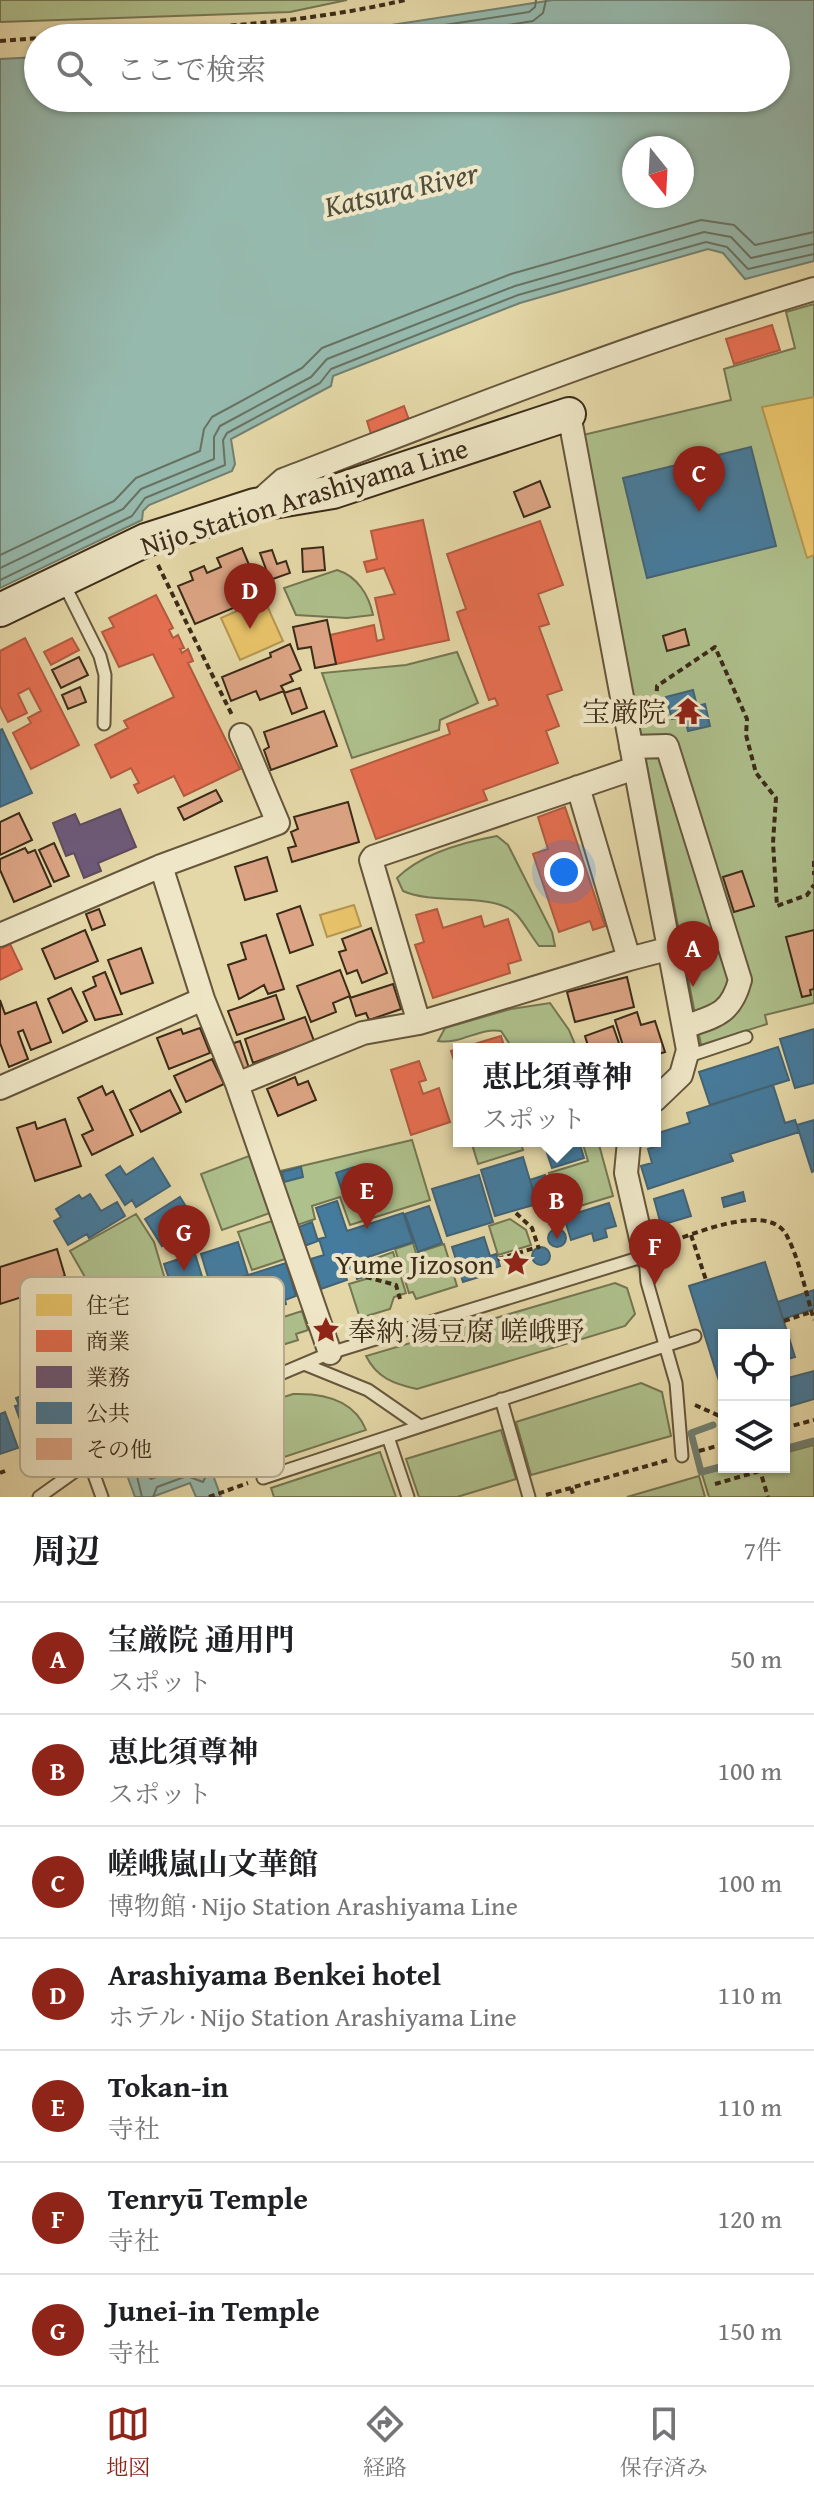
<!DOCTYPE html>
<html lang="ja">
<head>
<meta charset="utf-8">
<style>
	:root { --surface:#fff; --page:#f6f6f6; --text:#202124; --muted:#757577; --line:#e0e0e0; --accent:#8f2418 }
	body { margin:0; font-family:"Gentium Book Plus","Noto Serif JP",serif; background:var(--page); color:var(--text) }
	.controls { position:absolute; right:24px; bottom:24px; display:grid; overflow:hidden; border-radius:0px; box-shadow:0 2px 6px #0004 }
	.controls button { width:72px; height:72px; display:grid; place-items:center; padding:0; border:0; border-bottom:2px solid var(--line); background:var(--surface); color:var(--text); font:40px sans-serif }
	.compass { position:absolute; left:622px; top:136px; width:72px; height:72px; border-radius:50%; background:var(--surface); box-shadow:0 2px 6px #0004; rotate:162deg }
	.you { position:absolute; left:564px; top:872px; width:28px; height:28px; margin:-20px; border:6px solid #fff; border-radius:50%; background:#1a73e8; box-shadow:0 0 0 12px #1a73e833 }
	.badge { display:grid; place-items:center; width:52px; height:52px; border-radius:50%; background:var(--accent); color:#fff; font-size:26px; font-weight:700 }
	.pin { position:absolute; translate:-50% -66px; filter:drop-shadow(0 2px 4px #0008) }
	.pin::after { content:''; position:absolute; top:42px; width:28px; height:24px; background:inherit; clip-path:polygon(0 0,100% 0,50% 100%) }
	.popup { position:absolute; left:453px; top:1043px; width:208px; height:104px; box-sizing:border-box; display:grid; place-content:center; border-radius:0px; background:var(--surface); filter:drop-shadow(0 2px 6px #0005); font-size:26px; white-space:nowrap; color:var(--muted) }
	.popup b { font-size:30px; color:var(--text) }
	.popup::after { content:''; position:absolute; left:50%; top:100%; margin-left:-16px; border:16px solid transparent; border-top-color:var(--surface) }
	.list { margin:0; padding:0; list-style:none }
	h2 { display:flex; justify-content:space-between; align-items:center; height:104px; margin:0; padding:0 32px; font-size:34px }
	h2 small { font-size:26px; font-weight:400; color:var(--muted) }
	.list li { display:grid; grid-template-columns:52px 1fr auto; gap:24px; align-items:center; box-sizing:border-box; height:112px; padding:0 32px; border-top:2px solid var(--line) }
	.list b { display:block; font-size:30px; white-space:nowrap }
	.list p { margin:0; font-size:26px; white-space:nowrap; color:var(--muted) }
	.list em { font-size:26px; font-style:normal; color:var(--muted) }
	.icon { flex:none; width:44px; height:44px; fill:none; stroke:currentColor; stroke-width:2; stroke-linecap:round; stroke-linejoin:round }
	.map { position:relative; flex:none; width:814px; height:1497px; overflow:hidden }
	.search { position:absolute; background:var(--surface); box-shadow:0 2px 6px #0004; left:24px; right:24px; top:24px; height:88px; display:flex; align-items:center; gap:20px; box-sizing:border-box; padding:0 28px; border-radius:44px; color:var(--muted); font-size:30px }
	.sheet { height:888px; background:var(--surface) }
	nav { display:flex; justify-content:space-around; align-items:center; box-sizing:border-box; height:112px; border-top:2px solid var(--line); background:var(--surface); font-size:22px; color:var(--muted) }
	nav a { display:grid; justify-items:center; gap:4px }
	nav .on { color:var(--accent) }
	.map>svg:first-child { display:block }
</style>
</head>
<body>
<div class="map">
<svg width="814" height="1497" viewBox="0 0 814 1497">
	<rect width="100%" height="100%" fill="#e5d8a8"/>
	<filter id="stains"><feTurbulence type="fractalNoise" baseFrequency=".0025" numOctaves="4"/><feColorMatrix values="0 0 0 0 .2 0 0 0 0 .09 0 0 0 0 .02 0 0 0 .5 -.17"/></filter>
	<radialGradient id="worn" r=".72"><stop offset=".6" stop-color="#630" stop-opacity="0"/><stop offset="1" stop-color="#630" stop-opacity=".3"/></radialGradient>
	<!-- green -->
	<path fill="#aec08c" stroke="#747652" stroke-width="2" d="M0,0H347L290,12L0,22Z
		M814,304V1003L765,1015L767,1024L701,1045L583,435L731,400L724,369L795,348L786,312Z
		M337,570C357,576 369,595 373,615L347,618L296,615L284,588Z
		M457,652L478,703L440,720L439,730L352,758L322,673L406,665Z
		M497,836L508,845L552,932L555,946H539C531,936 525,924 517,915C496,891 436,906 403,891L397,878C421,854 464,842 497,836Z
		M550,1003L569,1030L577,1049H513L501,1031C479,1027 461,1045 438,1041L445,1028L511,1009Z
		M412,1140L430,1200L350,1225L340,1197L312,1206L315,1219L294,1226L276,1172Z
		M471,1141H520L523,1150L478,1164Z
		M582,1141H598L613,1196L560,1212L549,1173L588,1161Z
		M249,1156L270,1213L222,1230L201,1174Z
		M136,1214L154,1242L175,1313L116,1331L70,1251Z
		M510,1219L526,1230L531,1245L498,1255L489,1226Z
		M272,1221L285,1259L252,1270L238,1232Z
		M413,1243L416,1253L444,1244L457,1286L416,1299L413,1292L409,1293L395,1249Z
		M393,1252L406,1293L394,1297L390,1309L360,1318L349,1284L376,1276L371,1260Z
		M615,1283L627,1288L635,1314L625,1326L417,1389C394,1384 377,1378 366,1356Z
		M302,1311L308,1330L296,1334L298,1340L279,1346L275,1334L269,1336L265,1323Z
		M248,1317L249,1321L261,1317L271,1348L262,1351L261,1356L222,1371L219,1363L226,1360L220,1340L229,1337L227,1331L233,1328L231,1322Z
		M641,1383L662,1392L671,1436L531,1475L516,1422Z
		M293,1394C323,1393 354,1399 366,1430L260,1465L241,1411Z
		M501,1430L516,1479L457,1497H419L406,1459Z
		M814,1445V1497H709L702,1474L730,1467H784V1453Z
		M380,1452L396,1497H274L271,1488Z
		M699,1476L705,1497H627Z"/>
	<!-- water -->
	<path fill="#96b9ad" stroke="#728071" stroke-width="2" fill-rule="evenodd" d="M553,0H814V261L745,279L723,253L708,249L520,303L333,376L331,386L231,439L235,464L232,471L149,505L143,511L142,520L0,588V59L38,57V98H776V38H307ZM682,148V196H634V148Z
		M237,1413L254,1460L213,1475L221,1497H196L190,1483L152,1497H135L120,1456Z"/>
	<!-- homes -->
	<path fill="#e9c46a" stroke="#b59651" stroke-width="2" d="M814,397V555L807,558L762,407Z
		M264,599L283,641L240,660L221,618Z
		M354,905L361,926L327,937L320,915Z"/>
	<!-- shops -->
	<path fill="#e76f51" stroke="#b35b40" stroke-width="2" d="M772,325L780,350L734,364L726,339Z
		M404,406L409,420L371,434L367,421Z
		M423,520L449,640L336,664L330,635L374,625L377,641L384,639L375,598L395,594L384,568L367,572L364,562L377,559L371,531Z
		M540,521L563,585L538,594L549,624L539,627L562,690L547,695L559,726L546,731L558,763L483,790L487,800L376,839L351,770L450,734L447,724L498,705L495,698L489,700L457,612L466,609L447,554Z
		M156,595L173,628L169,630L173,638L178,635L184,648L180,649L182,653L188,649L193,661L188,663L240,769L184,796L174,776L138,793L134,785L139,783L131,768L111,778L95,745L128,728L124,721L174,697L153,654L119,667L102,632L114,627L109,618Z
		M25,638L79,745L31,769L13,733L31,723L28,718L41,711L29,688L18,694L27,713L8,722L0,706V651Z
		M72,638L79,650L51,665L44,652Z
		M565,807L605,926L593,930L590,921L559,932L533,854L548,849L538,817Z
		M437,909L443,928L481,916L484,927L508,919L521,960L508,964L510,973L433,998L415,945L424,942L416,915Z
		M10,944L22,969L0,980V949Z
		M501,1036L505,1049H459V1076L451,1051Z
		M419,1061L426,1080L419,1082L423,1094L439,1088L450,1122L411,1135L391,1070Z"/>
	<!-- offices -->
	<path fill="#6d597a" stroke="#5e4b5d" stroke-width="2" d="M120,809L136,847L98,863L101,871L84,878L74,853L66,856L53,823L75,814L80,825Z"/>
	<!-- public -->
	<path fill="#457b9d" stroke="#426375" stroke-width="2" d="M751,447L776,546L647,578L623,478Z
		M693,690L697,706L705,704L710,726L688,731L684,716L672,719L666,697Z
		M2,729L32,793L0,807V730Z
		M814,1029V1083L795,1088L780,1039Z
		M778,1047L789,1080L710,1105L699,1072Z
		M773,1085L785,1123L795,1120L799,1132L730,1154L733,1161L648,1189L641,1166L652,1163L648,1149L654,1147L655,1134L690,1123L687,1113Z
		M814,1120V1171L812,1172L797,1125Z
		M543,1141H579L584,1158L552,1168Z
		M523,1157L537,1204L495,1216L481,1170Z
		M153,1158L170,1186L136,1207L132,1200L125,1205L106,1175L120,1166L126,1175Z
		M301,1167L303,1177L284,1182L282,1172Z
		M354,1167L362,1188L343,1194L336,1173Z
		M479,1175L493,1222L447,1236L432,1189Z
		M545,1175L554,1203L538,1207L530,1180Z
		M683,1190L691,1216L661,1225L654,1199Z
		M743,1192L745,1201L724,1207L722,1198Z
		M90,1194L101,1211L117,1202L125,1216L89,1238L87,1234L68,1245L54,1221L61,1217L56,1209L79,1195L82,1199Z
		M180,1197L197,1224L162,1246L145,1219Z
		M337,1201L347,1231L403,1213L413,1242L368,1257L374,1274L357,1279L355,1271L345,1275L347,1280L321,1289L311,1259L324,1255L319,1239L326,1237L316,1208Z
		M609,1203L616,1226L605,1229L607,1237L594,1241L592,1233L571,1240L564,1217Z
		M429,1206L442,1243L418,1252L405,1214Z
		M557,1206L561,1220L549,1224L545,1209Z
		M312,1222L318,1241L302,1247L296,1228Z
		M548 1238a9 9 0 1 1 18 0a9 9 0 1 1-18 0Z
		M484,1237L490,1256L496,1254L500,1266L494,1268L495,1272L463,1282L452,1247Z
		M238,1242L248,1275L211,1287L201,1254Z
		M532 1256a9 9 0 1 1 18 0a9 9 0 1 1-18 0Z
		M195,1254L211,1305L181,1315L164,1264Z
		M765,1262L795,1357L784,1360V1335H724V1379L719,1381L689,1286Z
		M286,1263L296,1296L285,1300L286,1304L261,1312L262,1316L228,1322L225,1310L219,1312L211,1287Z
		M814,1290V1309L783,1319L778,1302Z
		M201,1308L205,1322L221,1317L223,1324L230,1322L232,1328L225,1330L228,1337L219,1339L225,1360L217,1362L220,1370L170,1386L164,1366L155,1368L148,1348L158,1344L151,1325Z
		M153,1328L158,1344L148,1348L155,1368L164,1366L168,1380L138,1391L121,1339Z
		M814,1371V1399L784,1408V1379Z
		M72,1387L86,1424L29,1445L15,1406L19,1405L16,1398L29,1393L32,1402Z
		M5,1412L18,1448L0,1454V1414Z"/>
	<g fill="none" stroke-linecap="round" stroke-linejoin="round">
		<!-- shore -->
		<path stroke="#687262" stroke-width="2" d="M359,38L529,12L535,7L536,0
			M425,38L533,21L543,13L546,0
			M0,555L114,501L136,478L200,451L204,429L212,417L302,368L322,348L511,274L701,220L734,225L755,245L814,232
			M0,568L123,509L141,489L214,459V437L220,426L311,377L327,359L515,286L704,232L731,237L751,258L814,244
			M0,580L132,516L145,498L225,465L223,440L227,433L320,383L331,369L518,295L706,242L727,247L748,269L814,254
			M222,1438L227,1440L229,1449L197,1466H184L151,1479L147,1476V1465Z
			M142,1497L133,1460L233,1426L241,1456L210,1468L203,1482L187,1476L157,1487L153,1497"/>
		<!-- stream -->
		<path stroke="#728071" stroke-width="7" d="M713,1425L691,1433L701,1472L724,1466
			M784,1449L814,1441"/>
	</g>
	<!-- building -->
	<path fill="#dca484" stroke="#3b2b18" stroke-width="2" d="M540,481L550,507L524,517L514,492Z
		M323,547L325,570L303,572L302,549Z
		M242,548L262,596L195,624L178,586L193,580L190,572L204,566L207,573L221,567L217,558Z
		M272,550L277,564L286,561L290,573L270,580L260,553Z
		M327,620L336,664L315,668L311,647L298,649L293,627Z
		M685,629L689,645L667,651L663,636Z
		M290,644L301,670L290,675L293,681L281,686L284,691L260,700L256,691L231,701L222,677L271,657L270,653Z
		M79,657L88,675L61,688L52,670Z
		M80,687L86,702L68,709L62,695Z
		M300,688L307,708L292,714L284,693Z
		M324,711L337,746L271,770L264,750L269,747L264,732Z
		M216,790L222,801L184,820L178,808Z
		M348,802L359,842L292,862L288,848L296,846L291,832L298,829L294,817Z
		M19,813L32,840L0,855V822Z
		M54,843L69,876L54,882L39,850Z
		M25,848L28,853L35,850L51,886L14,902L0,870V859Z
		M267,857L277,891L245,900L235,867Z
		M742,871L754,906L734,912L723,877Z
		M300,906L313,945L290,953L277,914Z
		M99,909L105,925L92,930L86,914Z
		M371,928L387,973L362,983L357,970L347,974L339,952L346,950L342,939Z
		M85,930L98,961L55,979L42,949Z
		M814,930V989L810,990L811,995L802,997L786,937Z
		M266,935L284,989L268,994L264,985L239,999L228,965L246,959L241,943Z
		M141,948L153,983L121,994L108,960Z
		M340,970L350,996L333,1003L336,1012L311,1022L297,986Z
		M105,972L122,1014L95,1020L83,992L96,986L93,977Z
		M627,977L634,1007L575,1022L567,992Z
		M393,984L401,1009L369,1020L366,1013L356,1016L350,998Z
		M71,988L87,1021L63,1033L48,999Z
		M276,995L284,1019L237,1035L228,1011Z
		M0,1000L5,1014L36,1002L51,1042L31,1050L23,1030L18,1032L28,1059L9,1067L0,1043Z
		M637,1012L641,1025L655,1021L665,1052L655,1055V1049H624L615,1020Z
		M305,1017L314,1041L253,1063L245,1039Z
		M613,1026L621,1049H589L585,1036Z
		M200,1028L210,1053L169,1069L157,1038L181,1029L183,1034Z
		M240,1041L249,1068L237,1072L228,1045Z
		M212,1059L224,1084L186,1102L174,1076Z
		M295,1077L298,1085L308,1081L316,1100L278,1116L267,1089Z
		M102,1086L106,1095L113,1091L133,1135L92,1155L82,1135L93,1130L78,1098Z
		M170,1090L181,1112L141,1132L130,1110Z
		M65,1119L81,1166L35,1181L17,1128L35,1122L37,1129Z
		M57,1249L65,1276L45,1283L47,1289L0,1304V1267Z"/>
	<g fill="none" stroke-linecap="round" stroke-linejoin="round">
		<!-- lane casing -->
		<g stroke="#66563c" stroke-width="15">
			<path id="lane" d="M64,584L100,656L105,675L104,724
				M686,1057L746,1037
				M304,1364L368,1390L420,1426
				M501,1399L529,1497
				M388,1437L408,1497
				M89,1461L102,1497
				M263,1478L695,1336
				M39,1497L112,1445L330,1353L645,1256L647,1282L676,1383L682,1456"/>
		</g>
		<!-- street casing -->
		<g stroke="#66563c" stroke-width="26">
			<path id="street" d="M569,414L688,1050L681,1075L655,1100
				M256,504L283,480C459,412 634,343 814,289
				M631,747L667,746L740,980C731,1014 716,1016 684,1027
				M161,866L203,999L237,1084
				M0,935L161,866L278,823L241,735
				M629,959L671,948
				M419,1023L371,860L373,857L635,768
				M0,1088L203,999
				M629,1141L626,1173L645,1256
				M330,1353L237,1084L363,1033L419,1023L629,959L578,787"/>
		</g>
		<!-- secondary casing -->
		<g stroke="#3b2b18" stroke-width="36">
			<path id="secondary" d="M0,610L146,540L255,505L333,492L569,414"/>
		</g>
		<!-- path -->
		<path stroke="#3b2b18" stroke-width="4" stroke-dasharray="6 4" stroke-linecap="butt" d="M41,38C163,29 286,28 405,0
			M0,41L38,38
			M158,565L232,715
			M645,712L656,710L657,686L715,647L747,719L746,735L756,773L776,798L773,843L777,906L807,895L814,885
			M814,861V875
			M516,1213L532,1228L539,1249
			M691,1235L706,1280
			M664,1244C692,1235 769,1200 787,1236C800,1261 806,1294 814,1320
			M498,1259L538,1247
			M366,1277L396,1285L400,1299
			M257,1320L261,1332
			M784,1321L811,1312
			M233,1326L264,1331L269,1350
			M695,1405L724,1418
			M784,1428L814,1420
			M699,1451L724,1444
			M759,1467L768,1497
			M0,1473L5,1471
			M715,1484L760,1471
			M571,1488L574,1497
			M546,1495L668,1460
			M209,1497L248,1483"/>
		<!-- lane -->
		<use href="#lane" stroke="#eee6c6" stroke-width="11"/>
		<!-- street -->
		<use href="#street" stroke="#eee6c6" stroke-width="22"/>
		<!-- secondary -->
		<use href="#secondary" stroke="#eee6c6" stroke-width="32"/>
	</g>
	<!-- icons -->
	<defs>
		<g id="temple-bare" transform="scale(2.16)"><path d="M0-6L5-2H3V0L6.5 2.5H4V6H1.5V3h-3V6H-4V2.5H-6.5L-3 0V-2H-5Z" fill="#8f2418" stroke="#eee6c6" stroke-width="2.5" paint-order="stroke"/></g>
		<g id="sight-bare" transform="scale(2.16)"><path d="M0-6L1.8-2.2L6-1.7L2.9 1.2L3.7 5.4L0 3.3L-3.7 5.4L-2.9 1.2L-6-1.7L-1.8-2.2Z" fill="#8f2418" stroke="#eee6c6" stroke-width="2.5" paint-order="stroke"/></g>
	</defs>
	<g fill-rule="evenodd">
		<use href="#temple-bare" x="688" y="711"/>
		<use href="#sight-bare" x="516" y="1263"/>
		<use href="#sight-bare" x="326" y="1330"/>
	</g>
	<g text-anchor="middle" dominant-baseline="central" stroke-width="8" stroke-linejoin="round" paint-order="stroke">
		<!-- street labels -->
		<g font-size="28" fill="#3b2b18" stroke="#eee6c6">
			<text transform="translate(304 496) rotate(-17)">Nijo Station Arashiyama Line</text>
		</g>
		<!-- poi labels -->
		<g font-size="28" fill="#3b2b18" stroke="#eee6c6" text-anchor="end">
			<text x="666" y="711">宝厳院</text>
			<text x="494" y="1263">Yume Jizoson</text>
			<text x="348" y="1330" text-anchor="start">奉納 湯豆腐 嵯峨野</text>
		</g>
		<!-- water labels -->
		<g font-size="30" font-style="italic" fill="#524e3d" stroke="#eee6c6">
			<text transform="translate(401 189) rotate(-13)">Katsura River</text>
		</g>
	</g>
	<!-- legend -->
	<rect x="20" y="1277" width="264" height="200" rx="12" fill="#eee6c6" stroke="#b8ae92" stroke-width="2"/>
	<rect x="36" y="1294" width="36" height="22" fill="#e9c46a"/>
	<rect x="36" y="1330" width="36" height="22" fill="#e76f51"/>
	<rect x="36" y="1366" width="36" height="22" fill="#6d597a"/>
	<rect x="36" y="1402" width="36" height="22" fill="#457b9d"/>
	<rect x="36" y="1438" width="36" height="22" fill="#dca484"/>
	<g font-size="22" fill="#3b2b18">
		<text x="86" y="1313">住宅</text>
		<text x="86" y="1349">商業</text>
		<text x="86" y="1385">業務</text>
		<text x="86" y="1421">公共</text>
		<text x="86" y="1457">その他</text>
	</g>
	<rect width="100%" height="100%" filter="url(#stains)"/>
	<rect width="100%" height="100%" fill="url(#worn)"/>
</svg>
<div class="controls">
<button><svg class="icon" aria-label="locate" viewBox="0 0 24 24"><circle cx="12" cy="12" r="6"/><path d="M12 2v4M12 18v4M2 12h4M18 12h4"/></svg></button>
<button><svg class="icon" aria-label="layers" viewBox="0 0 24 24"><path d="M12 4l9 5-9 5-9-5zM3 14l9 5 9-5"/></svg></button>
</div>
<svg class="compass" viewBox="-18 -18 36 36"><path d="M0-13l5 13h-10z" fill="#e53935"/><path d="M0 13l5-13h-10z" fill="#757577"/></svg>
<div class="you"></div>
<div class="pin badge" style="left:693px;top:987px">A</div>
<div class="pin badge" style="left:557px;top:1239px">B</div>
<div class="popup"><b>恵比須尊神</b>スポット</div>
<div class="pin badge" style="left:699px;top:512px">C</div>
<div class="pin badge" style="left:250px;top:629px">D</div>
<div class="pin badge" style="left:367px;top:1229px">E</div>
<div class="pin badge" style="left:655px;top:1285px">F</div>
<div class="pin badge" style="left:184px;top:1271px">G</div>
<div class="search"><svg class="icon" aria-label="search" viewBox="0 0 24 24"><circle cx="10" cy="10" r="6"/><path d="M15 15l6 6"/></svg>ここで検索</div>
</div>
<section class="sheet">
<h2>周辺<small>7件</small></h2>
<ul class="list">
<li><span class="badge">A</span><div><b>宝厳院 通用門</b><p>スポット</p></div><em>50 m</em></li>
<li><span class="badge">B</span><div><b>恵比須尊神</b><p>スポット</p></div><em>100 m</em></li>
<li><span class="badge">C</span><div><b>嵯峨嵐山文華館</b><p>博物館 · Nijo Station Arashiyama Line</p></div><em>100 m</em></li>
<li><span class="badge">D</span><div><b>Arashiyama Benkei hotel</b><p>ホテル · Nijo Station Arashiyama Line</p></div><em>110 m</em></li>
<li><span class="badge">E</span><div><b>Tokan-in</b><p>寺社</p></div><em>110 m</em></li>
<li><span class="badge">F</span><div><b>Tenryū Temple</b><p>寺社</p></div><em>120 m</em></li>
<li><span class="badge">G</span><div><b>Junei-in Temple</b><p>寺社</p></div><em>150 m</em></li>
</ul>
</section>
<nav>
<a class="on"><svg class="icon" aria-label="map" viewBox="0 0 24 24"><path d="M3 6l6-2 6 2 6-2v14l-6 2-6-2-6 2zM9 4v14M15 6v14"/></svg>地図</a>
<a><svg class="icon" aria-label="directions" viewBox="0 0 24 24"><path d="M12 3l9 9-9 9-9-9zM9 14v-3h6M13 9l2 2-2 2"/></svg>経路</a>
<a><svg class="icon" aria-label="saved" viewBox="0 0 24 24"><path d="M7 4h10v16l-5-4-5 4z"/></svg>保存済み</a>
</nav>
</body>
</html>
